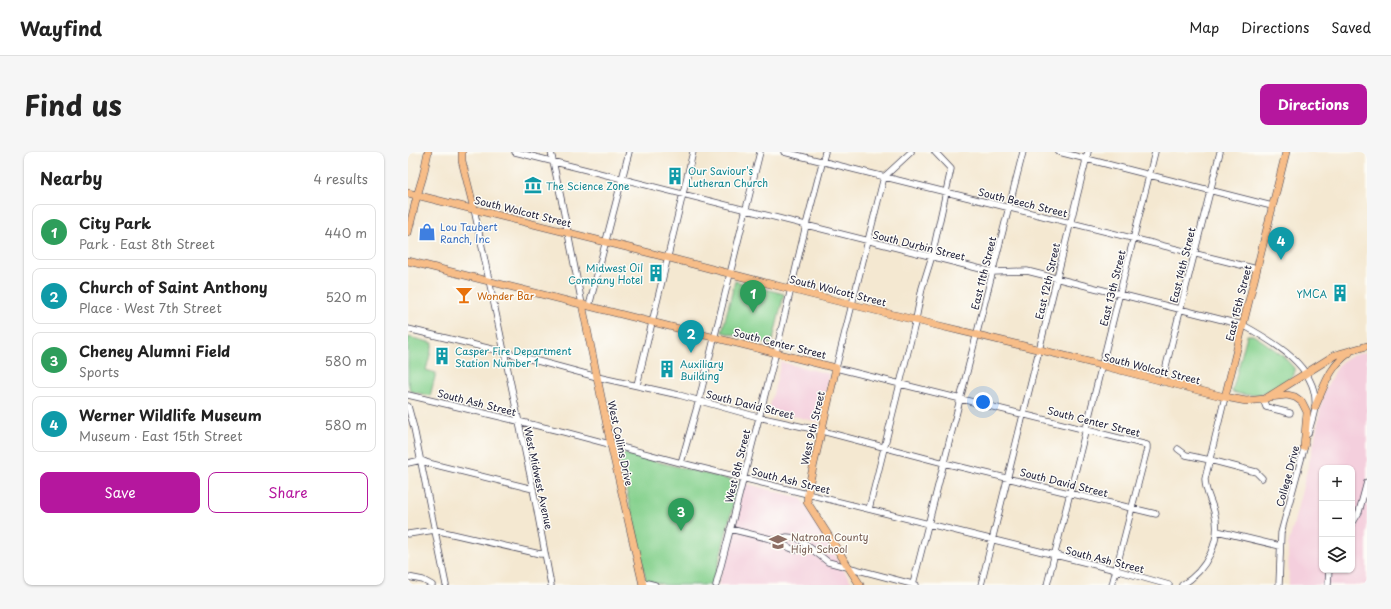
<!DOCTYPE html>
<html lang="en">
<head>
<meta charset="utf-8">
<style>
	:root { --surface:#fff; --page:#f6f6f6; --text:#222; --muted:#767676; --line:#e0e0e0; --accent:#b5179e }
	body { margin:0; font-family:"Playpen Sans",sans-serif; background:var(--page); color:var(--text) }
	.controls { position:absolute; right:12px; bottom:12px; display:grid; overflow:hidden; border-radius:8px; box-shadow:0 1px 3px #0004 }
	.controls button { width:36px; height:36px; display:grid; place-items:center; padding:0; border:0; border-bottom:1px solid var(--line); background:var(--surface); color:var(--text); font:20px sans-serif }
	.you { position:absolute; left:575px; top:250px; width:14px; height:14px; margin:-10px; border:3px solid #fff; border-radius:50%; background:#1a73e8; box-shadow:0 0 0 6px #1a73e833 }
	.badge { display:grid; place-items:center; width:26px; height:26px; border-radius:50%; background:var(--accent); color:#fff; font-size:13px; font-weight:700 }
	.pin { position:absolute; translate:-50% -33px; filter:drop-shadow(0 1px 2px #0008) }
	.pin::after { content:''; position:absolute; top:21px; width:14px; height:12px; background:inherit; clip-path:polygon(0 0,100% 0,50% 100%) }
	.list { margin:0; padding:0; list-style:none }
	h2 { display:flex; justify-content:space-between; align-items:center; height:52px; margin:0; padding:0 16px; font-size:17px }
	h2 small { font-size:13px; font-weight:400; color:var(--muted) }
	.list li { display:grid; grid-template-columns:26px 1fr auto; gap:12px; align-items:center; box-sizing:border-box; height:56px; margin:0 8px 8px; padding:0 8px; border:1px solid var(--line); border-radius:8px }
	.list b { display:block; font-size:15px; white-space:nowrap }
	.list p { margin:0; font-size:13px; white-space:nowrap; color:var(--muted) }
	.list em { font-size:13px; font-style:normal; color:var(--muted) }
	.actions { display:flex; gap:8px; padding:12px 16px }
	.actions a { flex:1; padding:9px 0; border:1px solid var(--accent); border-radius:8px; text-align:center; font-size:14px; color:var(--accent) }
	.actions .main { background:var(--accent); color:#fff }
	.icon { flex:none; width:22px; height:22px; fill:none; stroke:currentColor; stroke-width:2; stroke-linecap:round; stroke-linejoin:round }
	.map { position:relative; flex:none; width:959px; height:433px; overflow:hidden; border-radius:8px }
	header { display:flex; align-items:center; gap:24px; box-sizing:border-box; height:56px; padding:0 20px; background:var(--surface); border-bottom:1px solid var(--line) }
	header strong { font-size:19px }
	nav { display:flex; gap:22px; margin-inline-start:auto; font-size:14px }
	.intro { display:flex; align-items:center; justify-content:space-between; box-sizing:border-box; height:96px; padding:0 24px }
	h1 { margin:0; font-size:28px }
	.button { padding:10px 18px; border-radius:8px; background:var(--accent); color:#fff; font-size:14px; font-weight:700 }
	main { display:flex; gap:24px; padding:0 24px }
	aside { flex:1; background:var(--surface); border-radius:8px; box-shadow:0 1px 3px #0004 }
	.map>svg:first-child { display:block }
</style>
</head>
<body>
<header>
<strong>Wayfind</strong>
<nav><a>Map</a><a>Directions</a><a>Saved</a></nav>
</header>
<div class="intro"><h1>Find us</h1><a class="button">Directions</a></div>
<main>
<aside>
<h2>Nearby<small>4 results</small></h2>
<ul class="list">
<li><span class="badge" style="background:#2e9e5b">1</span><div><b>City Park</b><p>Park · East 8th Street</p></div><em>440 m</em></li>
<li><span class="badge" style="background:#0f9aa8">2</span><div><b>Church of Saint Anthony</b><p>Place · West 7th Street</p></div><em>520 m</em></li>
<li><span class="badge" style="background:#2e9e5b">3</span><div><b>Cheney Alumni Field</b><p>Sports</p></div><em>580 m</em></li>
<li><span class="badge" style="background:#0f9aa8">4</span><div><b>Werner Wildlife Museum</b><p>Museum · East 15th Street</p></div><em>580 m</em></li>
</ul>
<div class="actions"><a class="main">Save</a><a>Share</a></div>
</aside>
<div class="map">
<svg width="959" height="433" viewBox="0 0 959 433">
	<rect width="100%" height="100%" fill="#fdfcf7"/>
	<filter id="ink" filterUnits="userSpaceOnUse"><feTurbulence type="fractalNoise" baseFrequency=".025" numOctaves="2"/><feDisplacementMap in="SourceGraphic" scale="8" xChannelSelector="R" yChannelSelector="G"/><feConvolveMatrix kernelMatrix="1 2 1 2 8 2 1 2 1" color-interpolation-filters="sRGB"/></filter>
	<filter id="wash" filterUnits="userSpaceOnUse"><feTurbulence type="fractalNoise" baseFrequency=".012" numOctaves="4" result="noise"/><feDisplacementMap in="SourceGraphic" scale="16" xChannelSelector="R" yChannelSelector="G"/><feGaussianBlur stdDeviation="0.9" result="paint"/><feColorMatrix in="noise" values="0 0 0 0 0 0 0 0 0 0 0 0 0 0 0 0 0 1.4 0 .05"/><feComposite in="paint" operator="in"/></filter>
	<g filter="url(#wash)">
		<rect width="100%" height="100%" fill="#f4e8d1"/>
		<!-- built -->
		<path fill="#f4cfdd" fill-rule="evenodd" d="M959,200V433H881L880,394L906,290L916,239L932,211L945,203ZM914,316H944V418H914Z
			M373,210L422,222L410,270L361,258Z
			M336,331L393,346L445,433H310Z"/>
		<!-- green -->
		<path fill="#86d18e" stroke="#547a64" d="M327,129L376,142L364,192L314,180Z
			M839,183H845L856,190L874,203L886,216V223C864,239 852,248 824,240Z
			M0,185L25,191L18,218L28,221L22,244L2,239L0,228Z
			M210,300L331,330L305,433H258L238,428Z"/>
	</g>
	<g filter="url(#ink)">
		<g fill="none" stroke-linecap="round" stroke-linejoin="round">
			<!-- minor casing -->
			<g stroke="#424052" stroke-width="7">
				<path id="minor" d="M107,0L585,120L619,119L835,173C864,189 911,215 907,255C906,264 902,274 900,282
					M143,0L153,46L174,152
					M376,0L849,117
					M651,0L864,54
					M476,25L428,216L739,293V297L704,433
					M476,25L503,0
					M66,57L125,337L143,433
					M181,154L221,0
					M0,177L96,200L189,225L271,243L350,265L414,279L536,311L748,362
					M754,230L812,0
					M229,233L285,0
					M0,243L156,280L273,311L708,418L761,433
					M855,247L858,255L882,261
					M0,254L6,276L38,433
					M770,297L778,303L802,308L848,320L854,326
					M0,311L13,308L20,311L125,337
					M273,311L291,248L352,0
					M461,357L508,167L514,136L524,104L543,17L527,0
					M944,372L951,360L959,330
					M322,377L367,388L382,396L387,398L398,396L404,397
					M809,379L872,394
					M0,382L27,378L132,402L137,401
					M367,388L379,385L390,386L420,410L508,433
					M0,425L15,428L24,433
					M235,430L247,433
					M505,432L615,0
					M308,433L368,200L398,73L417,0
					M573,433L680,0
					M639,433L747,0
					M774,433C798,419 815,388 806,359C803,348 797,339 797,327L817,245
					M871,433L873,381L897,293
					M920,433L921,418"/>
			</g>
			<!-- major casing -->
			<g stroke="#424052" stroke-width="8">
				<path id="major" d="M54,0V9L66,57
					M0,41C127,72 255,104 382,137C474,161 568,182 661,205C713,218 765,232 817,245L838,249L857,247L927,203L959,194
					M0,81L9,44L15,24L20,0
					M0,109L428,216L401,333L399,350L452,433
					M174,152L203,293L235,433
					M817,245L878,0
					M862,245L879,243L887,245L894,250L899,260L896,295
					M907,255C917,233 921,215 941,201"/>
			</g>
			<!-- minor -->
			<use href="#minor" stroke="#fff" stroke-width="5.5"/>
			<!-- major -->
			<use href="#major" stroke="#f7bd88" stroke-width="7"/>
		</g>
	</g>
	<!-- icons -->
	<defs>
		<g id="building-bare" transform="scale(1.38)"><path d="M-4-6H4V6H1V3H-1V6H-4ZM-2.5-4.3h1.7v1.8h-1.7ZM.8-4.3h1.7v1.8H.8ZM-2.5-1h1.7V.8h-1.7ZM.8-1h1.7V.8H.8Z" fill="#0f9aa8" stroke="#fdfcf7" stroke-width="2.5" paint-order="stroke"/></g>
		<g id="museum-bare" transform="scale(1.38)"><path d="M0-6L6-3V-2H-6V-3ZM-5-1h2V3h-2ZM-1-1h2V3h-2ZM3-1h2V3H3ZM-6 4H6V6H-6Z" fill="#0f9aa8" stroke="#fdfcf7" stroke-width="2.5" paint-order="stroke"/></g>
		<g id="shop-bare" transform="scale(1.38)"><path d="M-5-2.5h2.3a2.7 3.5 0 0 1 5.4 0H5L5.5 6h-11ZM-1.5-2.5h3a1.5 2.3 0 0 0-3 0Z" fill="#3f7fe0" stroke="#fdfcf7" stroke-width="2.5" paint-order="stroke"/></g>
		<g id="bar-bare" transform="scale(1.38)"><path d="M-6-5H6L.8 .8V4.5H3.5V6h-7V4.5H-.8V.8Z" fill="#e8710a" stroke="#fdfcf7" stroke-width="2.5" paint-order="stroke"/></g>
		<g id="school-bare" transform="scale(1.38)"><path d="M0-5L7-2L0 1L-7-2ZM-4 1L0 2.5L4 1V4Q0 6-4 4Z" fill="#8d6e63" stroke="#fdfcf7" stroke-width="2.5" paint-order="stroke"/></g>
	</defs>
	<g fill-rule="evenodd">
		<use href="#building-bare" x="267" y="24"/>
		<use href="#museum-bare" x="125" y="33"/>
		<use href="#shop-bare" x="19" y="80"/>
		<use href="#building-bare" x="248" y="121"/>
		<use href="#building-bare" x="932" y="141"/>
		<use href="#bar-bare" x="56" y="143"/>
		<use href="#building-bare" x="34" y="204"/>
		<use href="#building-bare" x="259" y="217"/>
		<use href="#school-bare" x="370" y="390"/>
	</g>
	<g text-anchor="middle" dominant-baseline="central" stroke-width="3" stroke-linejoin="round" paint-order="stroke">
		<!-- culture labels -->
		<g font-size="10" fill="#0d838f" stroke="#fdfcf7" text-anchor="start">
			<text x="280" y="18">Our Saviour's<tspan x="280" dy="12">Lutheran Church</tspan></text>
			<text x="138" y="33">The Science Zone</text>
			<text x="235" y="115" text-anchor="end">Midwest Oil<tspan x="235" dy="12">Company Hotel</tspan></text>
			<text x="919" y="141" text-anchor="end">YMCA</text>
			<text x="47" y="198">Casper Fire Department<tspan x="47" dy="12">Station Number 1</tspan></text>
			<text x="272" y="211">Auxiliary<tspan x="272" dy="12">Building</tspan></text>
		</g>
		<!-- street labels -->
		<g font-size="10" fill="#22223b" stroke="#fdfcf7">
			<text transform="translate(615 50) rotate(14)">South Beech Street</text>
			<text transform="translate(115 59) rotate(14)">South Wolcott Street</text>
			<text transform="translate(511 93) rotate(14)">South Durbin Street</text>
			<text transform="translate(774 113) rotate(-76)">East 14th Street</text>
			<text transform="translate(575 121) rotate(-76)">East 11th Street</text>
			<text transform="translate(639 129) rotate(-77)">East 12th Street</text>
			<text transform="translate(704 136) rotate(-76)">East 13th Street</text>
			<text transform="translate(430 138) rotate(14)">South Wolcott Street</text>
			<text transform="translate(830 151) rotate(-76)">East 15th Street</text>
			<text transform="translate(372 191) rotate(14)">South Center Street</text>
			<text transform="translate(744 216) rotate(14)">South Wolcott Street</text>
			<text transform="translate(69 250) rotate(14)">South Ash Street</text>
			<text transform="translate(342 252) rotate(14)">South David Street</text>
			<text transform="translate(686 269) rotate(14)">South Center Street</text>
			<text transform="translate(404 276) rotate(-77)">West 9th Street</text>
			<text transform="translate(213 291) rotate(78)">West Collins Drive</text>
			<text transform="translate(329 314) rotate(-76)">West 8th Street</text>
			<text transform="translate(879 324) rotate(-75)">College Drive</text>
			<text transform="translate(131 326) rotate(78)">West Midwest Avenue</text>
			<text transform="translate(383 328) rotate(14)">South Ash Street</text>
			<text transform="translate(656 330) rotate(14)">South David Street</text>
			<text transform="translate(697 407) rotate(14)">South Ash Street</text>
		</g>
		<!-- shop labels -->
		<g font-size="10" fill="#366cbe" stroke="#fdfcf7" text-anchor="start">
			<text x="32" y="74">Lou Taubert<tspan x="32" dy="12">Ranch, Inc</tspan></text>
		</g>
		<!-- food labels -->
		<g font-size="10" fill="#c56008" stroke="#fdfcf7" text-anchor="start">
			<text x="69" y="143">Wonder Bar</text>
		</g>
		<!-- education labels -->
		<g font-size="10" fill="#785e54" stroke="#fdfcf7" text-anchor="start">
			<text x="383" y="384">Natrona County<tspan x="383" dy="12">High School</tspan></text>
		</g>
	</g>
</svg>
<div class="controls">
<button>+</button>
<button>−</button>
<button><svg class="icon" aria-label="layers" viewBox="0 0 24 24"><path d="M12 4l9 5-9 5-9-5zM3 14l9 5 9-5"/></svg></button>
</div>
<div class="you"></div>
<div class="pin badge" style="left:345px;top:161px;background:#2e9e5b">1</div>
<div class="pin badge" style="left:283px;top:201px;background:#0f9aa8">2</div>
<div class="pin badge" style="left:273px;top:379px;background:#2e9e5b">3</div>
<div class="pin badge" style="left:873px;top:108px;background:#0f9aa8">4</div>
</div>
</main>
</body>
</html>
